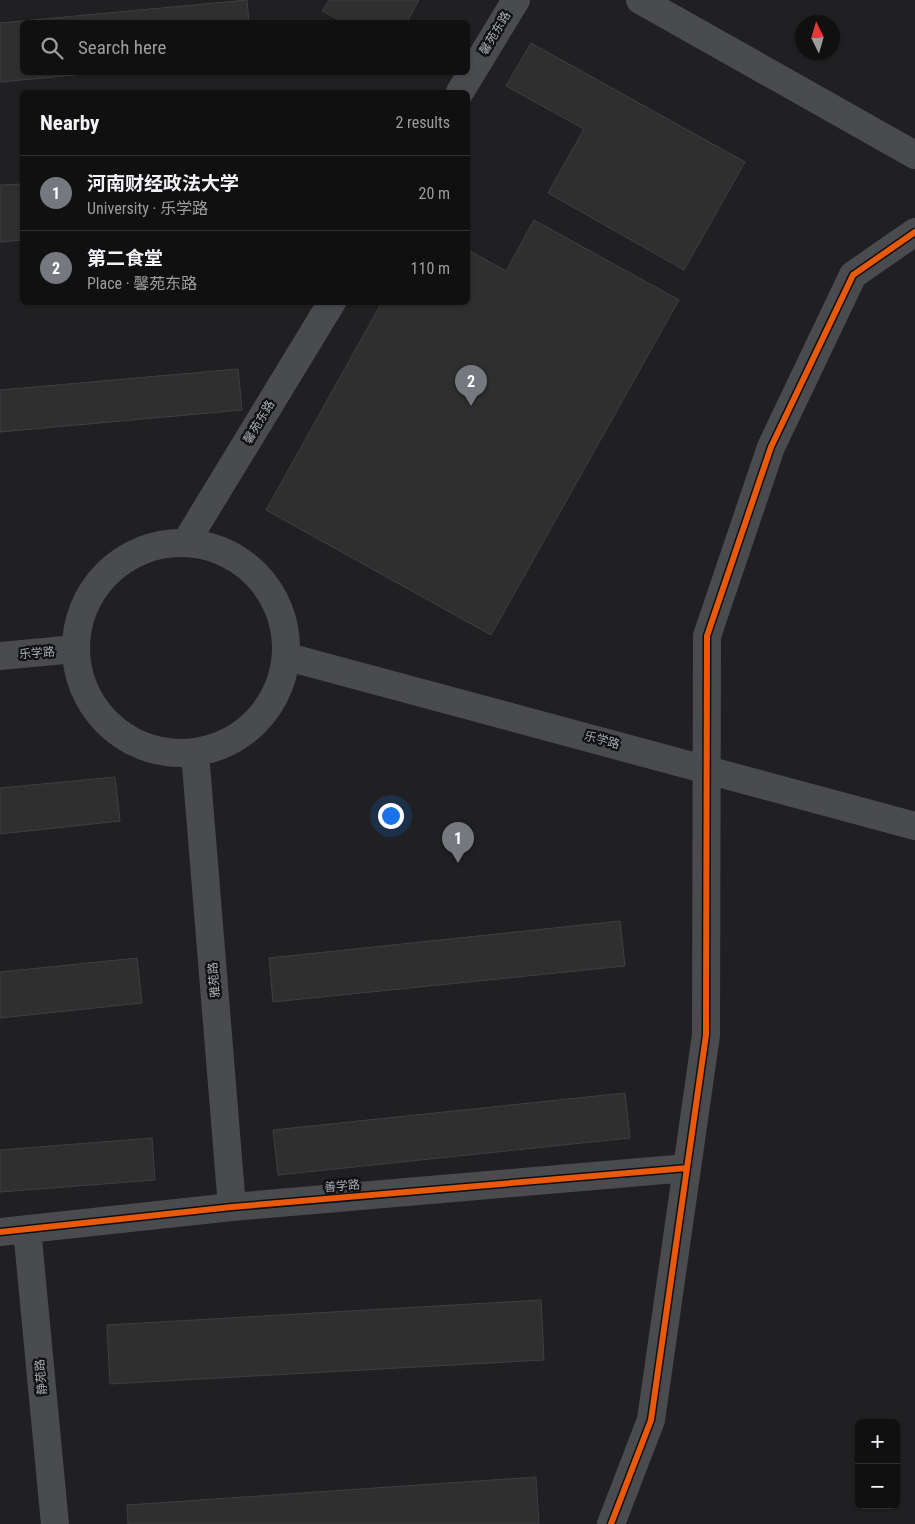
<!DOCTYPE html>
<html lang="en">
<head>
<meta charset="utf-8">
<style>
	:root { --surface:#101010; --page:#191919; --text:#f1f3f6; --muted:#9c9d9f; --line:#303030; --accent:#75787e }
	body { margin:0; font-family:"Roboto Condensed","Noto Sans SC",sans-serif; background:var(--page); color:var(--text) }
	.controls { position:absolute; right:15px; bottom:15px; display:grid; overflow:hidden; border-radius:8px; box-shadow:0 1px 4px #0004 }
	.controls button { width:45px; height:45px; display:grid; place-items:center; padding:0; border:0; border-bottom:1px solid var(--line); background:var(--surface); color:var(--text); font:25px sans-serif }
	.compass { position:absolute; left:795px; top:15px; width:45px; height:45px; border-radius:50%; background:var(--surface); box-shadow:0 1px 4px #0004; rotate:355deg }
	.you { position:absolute; left:390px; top:815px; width:18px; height:18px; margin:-12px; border:4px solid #fff; border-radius:50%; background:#1a73e8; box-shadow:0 0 0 8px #1a73e833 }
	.badge { display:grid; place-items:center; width:32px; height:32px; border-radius:50%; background:var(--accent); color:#fff; font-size:16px; font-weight:700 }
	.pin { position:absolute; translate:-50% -41px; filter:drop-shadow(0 1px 2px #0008) }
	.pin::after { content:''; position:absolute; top:26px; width:18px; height:15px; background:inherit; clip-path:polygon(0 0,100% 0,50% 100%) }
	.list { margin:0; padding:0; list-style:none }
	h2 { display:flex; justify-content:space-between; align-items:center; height:65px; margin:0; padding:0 20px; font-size:21px }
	h2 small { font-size:16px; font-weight:400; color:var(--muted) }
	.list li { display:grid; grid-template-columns:32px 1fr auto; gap:15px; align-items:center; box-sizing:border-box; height:75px; padding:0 20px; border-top:1px solid var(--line) }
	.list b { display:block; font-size:19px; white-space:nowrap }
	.list p { margin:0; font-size:16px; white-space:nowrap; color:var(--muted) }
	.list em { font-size:16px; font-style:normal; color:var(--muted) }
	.icon { flex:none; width:28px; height:28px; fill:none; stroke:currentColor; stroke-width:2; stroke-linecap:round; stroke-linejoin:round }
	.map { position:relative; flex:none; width:915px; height:1524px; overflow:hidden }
	.search { position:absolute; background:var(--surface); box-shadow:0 1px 4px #0004; left:20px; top:20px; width:450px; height:55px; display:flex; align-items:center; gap:12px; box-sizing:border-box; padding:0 18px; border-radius:8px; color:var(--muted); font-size:19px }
	.panel { position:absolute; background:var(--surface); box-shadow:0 1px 4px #0004; left:20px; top:90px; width:450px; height:215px; border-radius:8px }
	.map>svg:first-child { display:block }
</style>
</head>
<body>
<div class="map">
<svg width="915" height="1524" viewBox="0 0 915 1524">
	<rect width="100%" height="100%" fill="#161616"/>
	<!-- built -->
	<path fill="#202022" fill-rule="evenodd" d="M0,0H915V1524H0ZM22,22H468V72H22ZM802,22H832V52H802ZM22,92H468V302H22ZM859,1423H896V1505H859Z"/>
	<!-- building -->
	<path fill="#2f2f30" stroke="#3e3f42" d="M247,0L249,22H22V72H107L0,82V23Z
		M329,0H419L407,22H343L322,11Z
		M531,43L745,162L684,270L548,193L584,129L506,86Z
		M22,184V240L0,242V185Z
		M534,220L679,300L491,635L266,510L382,302H468V250L506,271Z
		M238,369L242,410L0,432V390Z
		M115,777L120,821L0,834V788Z
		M620,921L625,966L273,1002L269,958Z
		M137,958L142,1003L0,1018V972Z
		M625,1093L630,1138L278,1175L273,1130Z
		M152,1138L155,1180L0,1192V1150Z
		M541,1300L544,1360L110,1384L107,1325Z
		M536,1477L539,1524H128L127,1505Z"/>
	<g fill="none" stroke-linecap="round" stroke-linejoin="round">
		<!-- minor -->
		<path stroke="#4a4b4e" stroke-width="28" d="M640,0L915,155
			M460,92L516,0
			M186,542L332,302
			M76 648a105 105 0 1 1 210 0a105 105 0 1 1-210 0Z
			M0,656L75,649
			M288,657L915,826
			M195,753L232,1207
			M27,1229L55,1524
			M0,1232L232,1207L687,1168
			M611,1524L651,1420L706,1035L707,636L771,447L853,275L915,232"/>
		<!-- cycleway casing -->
		<g stroke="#101012" stroke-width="9">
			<path id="cycleway" d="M0,1232L232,1207L687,1168
				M611,1524L651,1420L706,1035L707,636L771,447L853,275L915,232"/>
		</g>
		<!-- cycleway -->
		<use href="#cycleway" stroke="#e8590c" stroke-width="6"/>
	</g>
	<g text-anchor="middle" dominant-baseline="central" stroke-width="4.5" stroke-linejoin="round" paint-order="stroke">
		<!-- street labels -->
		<g font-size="12" fill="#a8adb6" stroke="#101012">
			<text transform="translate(495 33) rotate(-59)">馨苑东路</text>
			<text transform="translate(259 422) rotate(-59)">馨苑东路</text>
			<text transform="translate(37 653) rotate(-5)">乐学路</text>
			<text transform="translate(602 740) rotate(15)">乐学路</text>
			<text transform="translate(214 980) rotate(-95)">雅苑路</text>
			<text transform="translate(342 1186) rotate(-5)">善学路</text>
			<text transform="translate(41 1377) rotate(-95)">静苑路</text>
		</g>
	</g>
</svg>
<div class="controls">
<button>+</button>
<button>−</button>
</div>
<svg class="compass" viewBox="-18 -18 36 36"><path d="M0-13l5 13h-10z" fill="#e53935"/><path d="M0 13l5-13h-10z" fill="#9c9d9f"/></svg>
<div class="you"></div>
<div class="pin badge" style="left:458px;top:863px">1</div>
<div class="pin badge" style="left:471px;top:406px">2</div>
<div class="search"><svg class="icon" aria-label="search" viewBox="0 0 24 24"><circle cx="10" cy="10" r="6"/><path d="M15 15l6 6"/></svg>Search here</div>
<section class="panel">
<h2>Nearby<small>2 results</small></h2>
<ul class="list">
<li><span class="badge">1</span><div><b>河南财经政法大学</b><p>University · 乐学路</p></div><em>20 m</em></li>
<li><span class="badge">2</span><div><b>第二食堂</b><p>Place · 馨苑东路</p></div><em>110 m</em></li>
</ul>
</section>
</div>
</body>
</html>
